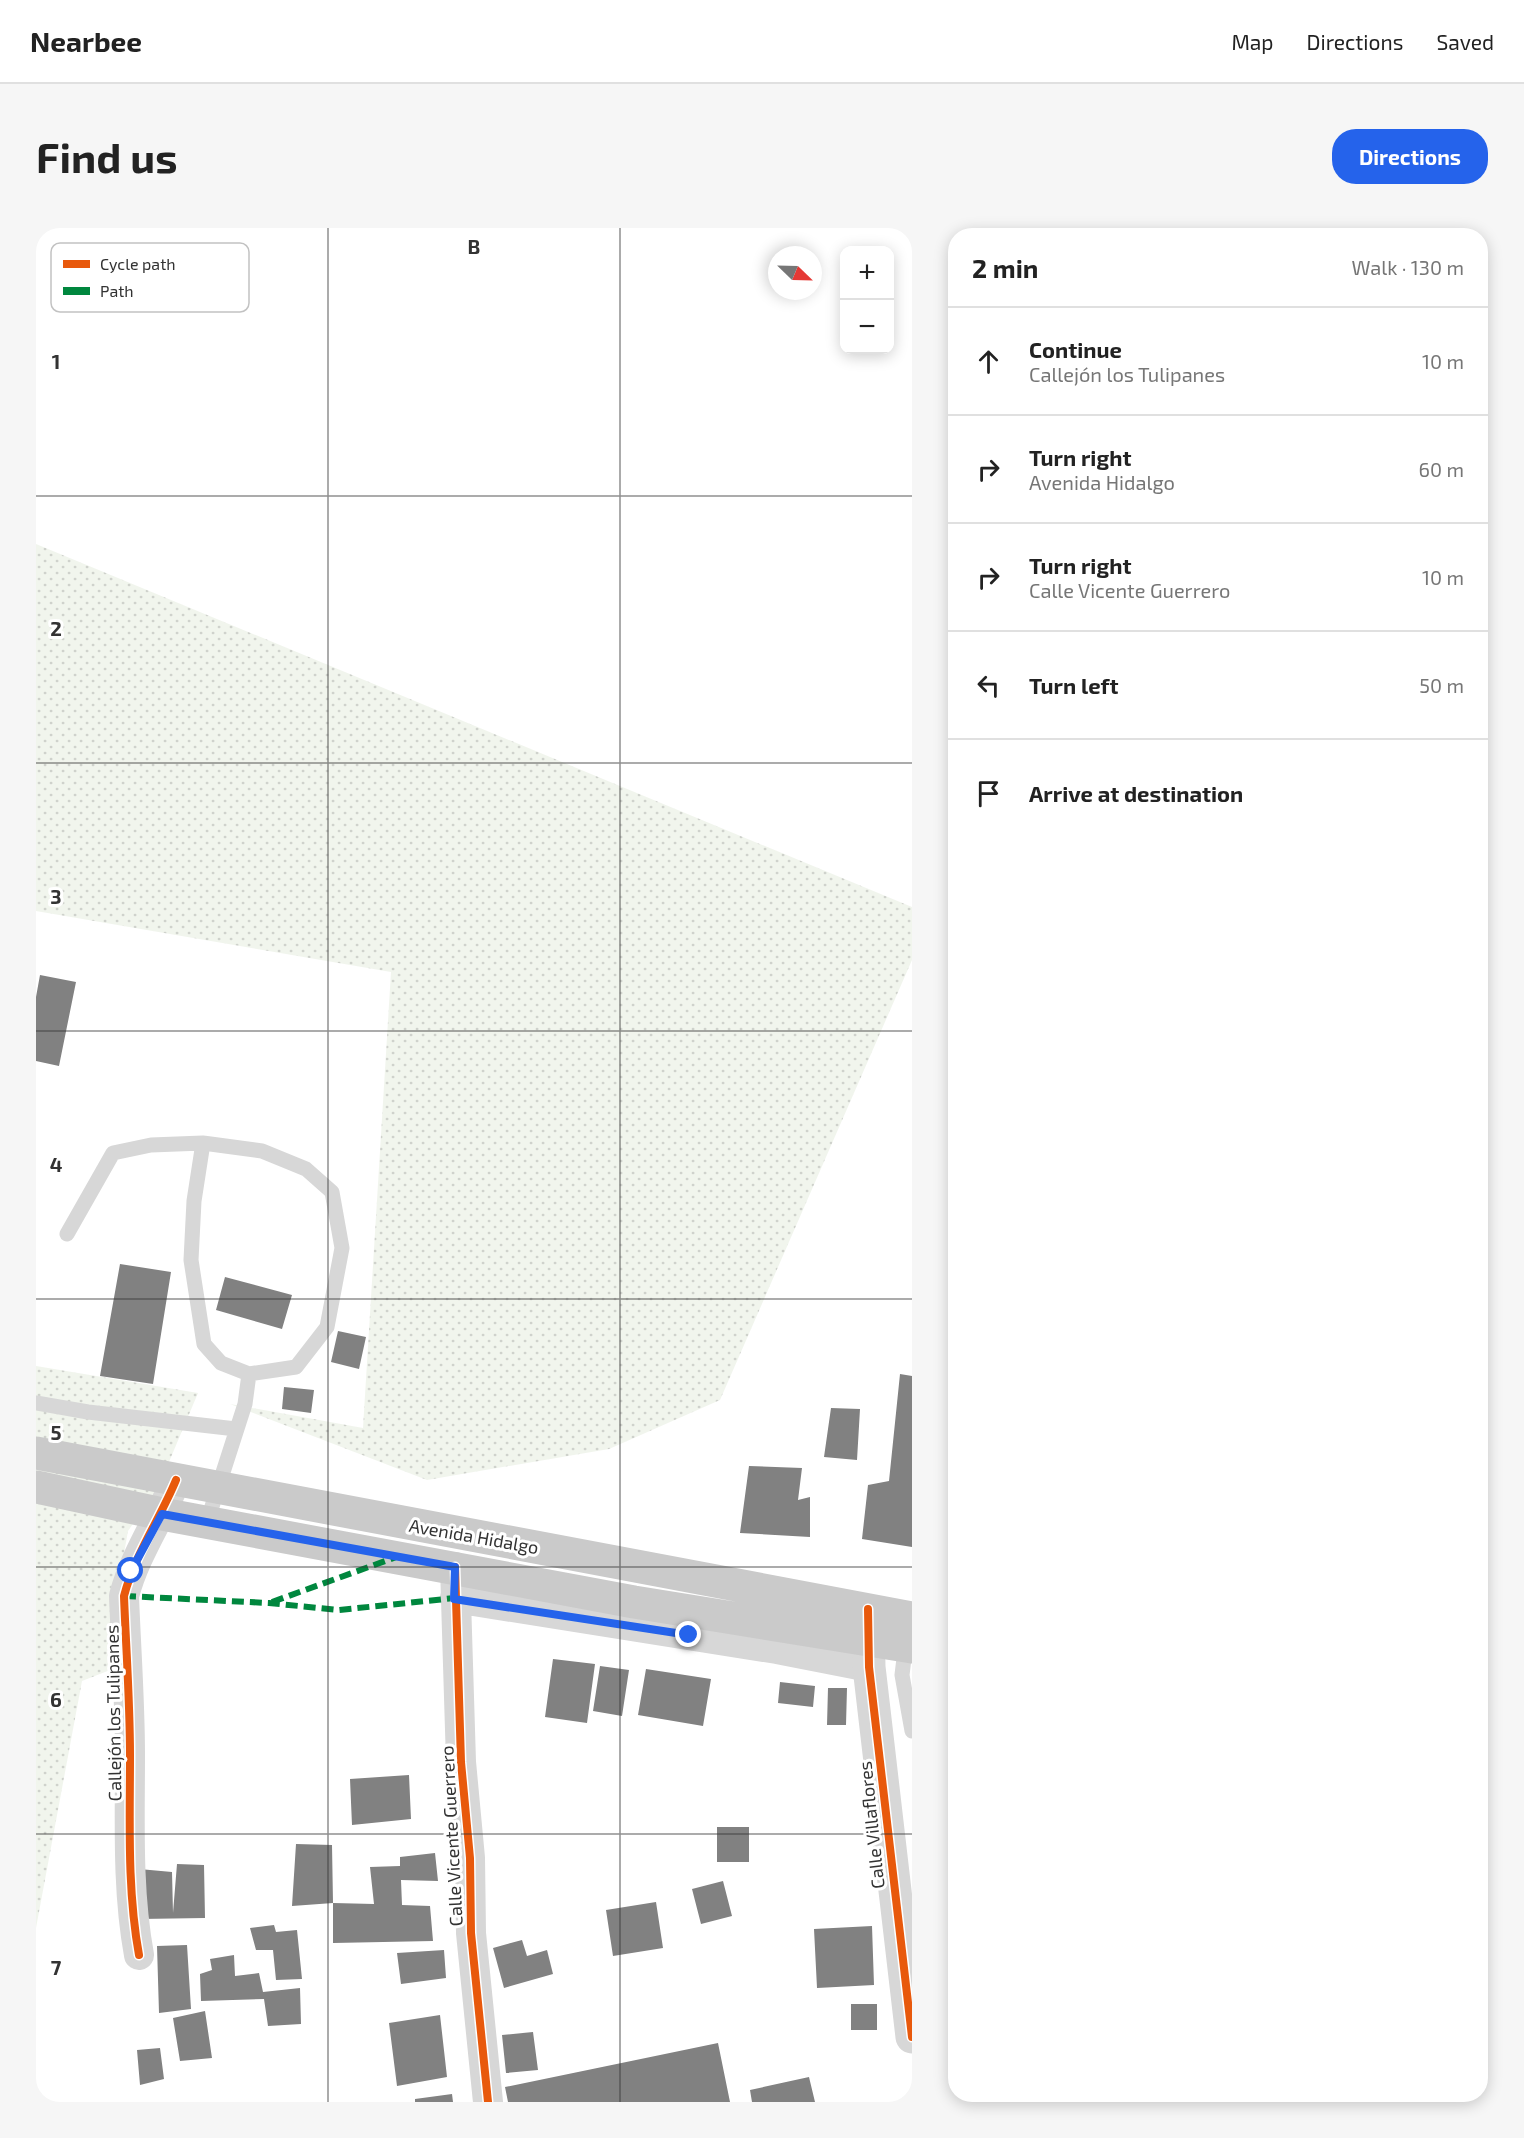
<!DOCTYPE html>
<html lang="en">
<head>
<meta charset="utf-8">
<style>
	:root { --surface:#fff; --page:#f6f6f6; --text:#222; --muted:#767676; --line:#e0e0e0; --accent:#2563eb }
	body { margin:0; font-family:"Exo 2",sans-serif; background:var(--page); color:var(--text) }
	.controls { position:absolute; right:18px; top:18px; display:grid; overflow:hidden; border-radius:12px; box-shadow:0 3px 15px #0003 }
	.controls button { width:54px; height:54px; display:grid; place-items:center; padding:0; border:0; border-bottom:2px solid var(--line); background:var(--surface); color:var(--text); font:30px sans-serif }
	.compass { position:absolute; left:732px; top:18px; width:54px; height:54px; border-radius:50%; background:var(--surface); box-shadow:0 3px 15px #0003; rotate:113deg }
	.stop { position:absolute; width:18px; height:18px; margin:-14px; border:4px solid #2563eb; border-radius:50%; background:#fff }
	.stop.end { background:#2563eb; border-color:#fff; box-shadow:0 2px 6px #0008 }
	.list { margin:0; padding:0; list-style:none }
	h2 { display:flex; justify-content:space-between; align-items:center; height:78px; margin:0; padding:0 24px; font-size:26px }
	h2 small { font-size:20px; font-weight:400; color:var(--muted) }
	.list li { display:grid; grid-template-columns:39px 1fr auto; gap:18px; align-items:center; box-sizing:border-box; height:108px; padding:0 24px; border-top:2px solid var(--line) }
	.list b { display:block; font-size:22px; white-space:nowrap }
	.list p { margin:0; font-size:20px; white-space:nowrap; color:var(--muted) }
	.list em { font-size:20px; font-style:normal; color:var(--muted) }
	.icon { flex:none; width:33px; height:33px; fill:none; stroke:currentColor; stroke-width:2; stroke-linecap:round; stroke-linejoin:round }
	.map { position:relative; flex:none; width:876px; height:1874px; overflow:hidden; border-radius:24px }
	header { display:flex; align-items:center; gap:36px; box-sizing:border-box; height:84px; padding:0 30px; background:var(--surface); border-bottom:2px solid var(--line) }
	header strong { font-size:28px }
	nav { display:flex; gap:33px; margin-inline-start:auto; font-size:21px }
	.intro { display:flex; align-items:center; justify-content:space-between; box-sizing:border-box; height:144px; padding:0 36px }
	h1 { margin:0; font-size:42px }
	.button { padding:15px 27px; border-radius:24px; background:var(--accent); color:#fff; font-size:21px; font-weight:700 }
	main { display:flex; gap:36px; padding:0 36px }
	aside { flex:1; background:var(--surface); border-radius:24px; box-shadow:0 3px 15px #0003 }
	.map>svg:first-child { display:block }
</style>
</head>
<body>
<header>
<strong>Nearbee</strong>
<nav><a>Map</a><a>Directions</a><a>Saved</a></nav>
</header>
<div class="intro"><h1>Find us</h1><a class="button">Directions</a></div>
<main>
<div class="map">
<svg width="876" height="1874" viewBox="0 0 876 1874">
	<defs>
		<pattern id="grass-dots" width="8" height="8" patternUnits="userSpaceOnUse" patternTransform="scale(1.5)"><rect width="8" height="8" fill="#f1f5ed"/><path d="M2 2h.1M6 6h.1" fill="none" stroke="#cfd2cc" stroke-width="1.8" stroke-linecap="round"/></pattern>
	</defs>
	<rect width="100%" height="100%" fill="#fff"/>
	<!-- grass -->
	<path fill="url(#grass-dots)" d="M0,316L876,679V732L684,1172L573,1221L391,1252L194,1176L327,1200L355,744L0,683Z
		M0,1138L162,1165L122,1260L92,1303L83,1353L87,1437L46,1453L0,1700Z"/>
	<!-- building -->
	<path fill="#818181" d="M4,747L40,754L23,838L0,833V769Z
		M84,1036L135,1044L117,1156L64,1148Z
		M189,1049L256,1067L246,1101L180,1082Z
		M302,1103L330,1109L323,1141L295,1134Z
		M864,1146L876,1148V1319L826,1311L832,1257L853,1253Z
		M248,1159L278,1162L275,1185L246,1181Z
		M795,1180L824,1181L821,1232L788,1229Z
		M713,1238L766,1240L762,1272L774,1269V1309L704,1305Z
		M517,1431L559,1436L551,1495L509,1489Z
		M564,1438L593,1442L586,1488L557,1483Z
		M610,1441L675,1451L667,1498L602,1487Z
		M744,1454L779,1458L777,1479L742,1475Z
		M792,1460H811L810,1497H791Z
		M373,1547L375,1591L316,1597L314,1551Z
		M681,1599H713V1634H681Z
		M260,1616L296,1617L297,1675L256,1678Z
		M399,1625L402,1653L365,1652L366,1677L394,1678L397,1713L297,1715V1675L338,1676L334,1639L364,1638V1629Z
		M141,1636L168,1637L169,1690L104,1691L103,1641L136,1644L137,1685Z
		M687,1653L696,1688L665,1696L656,1661Z
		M620,1674L627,1720L577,1728L570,1682Z
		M238,1697L240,1704L261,1702L266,1751L240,1752L237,1722H220L214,1700Z
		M836,1698L838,1757L781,1760L778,1701Z
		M486,1712L491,1728L511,1722L517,1746L468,1760L457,1720Z
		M151,1717L155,1781L123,1785L121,1718Z
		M408,1722L410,1750L365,1756L361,1725Z
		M198,1727L199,1748L223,1745L227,1764L264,1760L265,1796L232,1798L228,1771L165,1773L164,1746L176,1742L174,1731Z
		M815,1776H841V1802H815Z
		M169,1783L176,1830L144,1833L137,1790Z
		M404,1787L411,1849L361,1858L353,1795Z
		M497,1804L502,1842L470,1845L466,1807Z
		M682,1815L694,1874H472L469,1859Z
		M124,1820L128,1851L104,1857L101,1822Z
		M773,1849L779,1874H716L714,1862Z
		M416,1866L417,1874H379V1871Z"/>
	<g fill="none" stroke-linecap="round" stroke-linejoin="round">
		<!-- service -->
		<path stroke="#d7d7d7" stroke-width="15" d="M31,1006L77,925L115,917L167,915L226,923L270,941L296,964L306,1020L291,1099L260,1139L213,1146L185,1135L168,1116L155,1032L158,973L167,915
			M0,1175L52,1184L200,1201
			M171,1294L209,1176L213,1146
			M870,1414L866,1447L876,1503"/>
		<!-- minor -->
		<path stroke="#d7d7d7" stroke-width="30" d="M419,1339L425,1534L434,1630L435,1705L452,1874
			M419,1370L741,1421L833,1439
			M103,1727C91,1661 94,1594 94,1527C94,1474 90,1421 88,1368C99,1326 124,1291 140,1252"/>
		<!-- tertiary -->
		<path stroke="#d7d7d7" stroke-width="33" d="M832,1385L833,1439L876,1809"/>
		<!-- primary -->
		<path stroke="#cacaca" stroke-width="33" d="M0,1225L876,1390
			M0,1259L126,1286L598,1374L876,1419"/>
		<!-- quiet -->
		<path stroke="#00873e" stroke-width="6" stroke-dasharray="12 6" stroke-linecap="butt" d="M88,1368L233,1375L303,1382L419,1370
			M236,1374L363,1328"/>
		<!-- cycleway casing -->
		<g stroke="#fff" stroke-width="11">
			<path id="cycleway" d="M419,1339L425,1534L434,1630L435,1705L452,1874
				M832,1381L833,1439L876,1809
				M103,1727C91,1661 94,1594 94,1527C94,1474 90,1421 88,1368C99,1326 124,1291 140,1252"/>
		</g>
		<!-- cycleway -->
		<use href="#cycleway" stroke="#e8590c" stroke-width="8"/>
	</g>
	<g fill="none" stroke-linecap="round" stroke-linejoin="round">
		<!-- route -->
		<path stroke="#2563eb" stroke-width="8" d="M95,1343L126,1286L419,1339L418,1371L653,1407"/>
	</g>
	<!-- grid -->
	<path fill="none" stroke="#333" stroke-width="1.5" stroke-opacity="0.55" d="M292,0V1874M584,0V1874M0,268H876M0,535H876M0,803H876M0,1071H876M0,1339H876M0,1606H876"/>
	<g text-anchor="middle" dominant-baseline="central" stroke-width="6" stroke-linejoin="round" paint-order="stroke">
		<!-- street labels -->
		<g font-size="18" fill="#333" stroke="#fff">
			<text transform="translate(438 1308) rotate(10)">Avenida Hidalgo</text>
			<text transform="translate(77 1485) rotate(-91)">Callejón los Tulipanes</text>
			<text transform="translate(835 1597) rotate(-96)">Calle Villaflores</text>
			<text transform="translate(415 1608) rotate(-93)">Calle Vicente Guerrero</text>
		</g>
	</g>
	<!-- legend -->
	<rect x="15" y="15" width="198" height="69" rx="9" fill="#fff" stroke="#c2c2c2" stroke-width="1.5"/>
	<rect x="27" y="32" width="27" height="8" fill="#e8590c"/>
	<rect x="27" y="59" width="27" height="8" fill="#00873e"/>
	<g font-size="16" fill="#333">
		<text x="64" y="42">Cycle path</text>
		<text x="64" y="69">Path</text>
	</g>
	<g font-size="20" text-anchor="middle" font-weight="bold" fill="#333" stroke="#fff" stroke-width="6" stroke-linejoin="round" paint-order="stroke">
		<text x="438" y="26">B</text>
		<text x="20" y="141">1</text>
		<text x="20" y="408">2</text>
		<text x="20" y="676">3</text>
		<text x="20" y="944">4</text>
		<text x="20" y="1212">5</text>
		<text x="20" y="1479">6</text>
		<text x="20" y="1747">7</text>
	</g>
</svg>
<div class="controls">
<button>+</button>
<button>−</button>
</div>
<svg class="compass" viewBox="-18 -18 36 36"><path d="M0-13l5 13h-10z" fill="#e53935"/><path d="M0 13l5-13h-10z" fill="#767676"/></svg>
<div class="stop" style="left:95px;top:1343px"></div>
<div class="stop end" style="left:653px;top:1407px"></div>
</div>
<aside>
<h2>2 min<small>Walk · 130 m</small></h2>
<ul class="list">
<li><svg class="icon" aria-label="ahead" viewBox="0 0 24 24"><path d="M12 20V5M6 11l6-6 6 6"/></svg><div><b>Continue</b><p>Callejón los Tulipanes</p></div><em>10 m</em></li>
<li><svg class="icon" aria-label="right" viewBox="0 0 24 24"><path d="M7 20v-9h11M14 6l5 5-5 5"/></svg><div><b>Turn right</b><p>Avenida Hidalgo</p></div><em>60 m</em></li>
<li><svg class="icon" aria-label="right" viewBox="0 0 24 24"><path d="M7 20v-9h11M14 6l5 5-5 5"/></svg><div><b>Turn right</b><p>Calle Vicente Guerrero</p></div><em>10 m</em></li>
<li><svg class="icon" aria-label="left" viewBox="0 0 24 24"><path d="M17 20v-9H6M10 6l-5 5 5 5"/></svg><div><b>Turn left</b></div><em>50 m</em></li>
<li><svg class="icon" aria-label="arrive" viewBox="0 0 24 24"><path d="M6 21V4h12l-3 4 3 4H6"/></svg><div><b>Arrive at destination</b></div></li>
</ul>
</aside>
</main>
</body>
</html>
